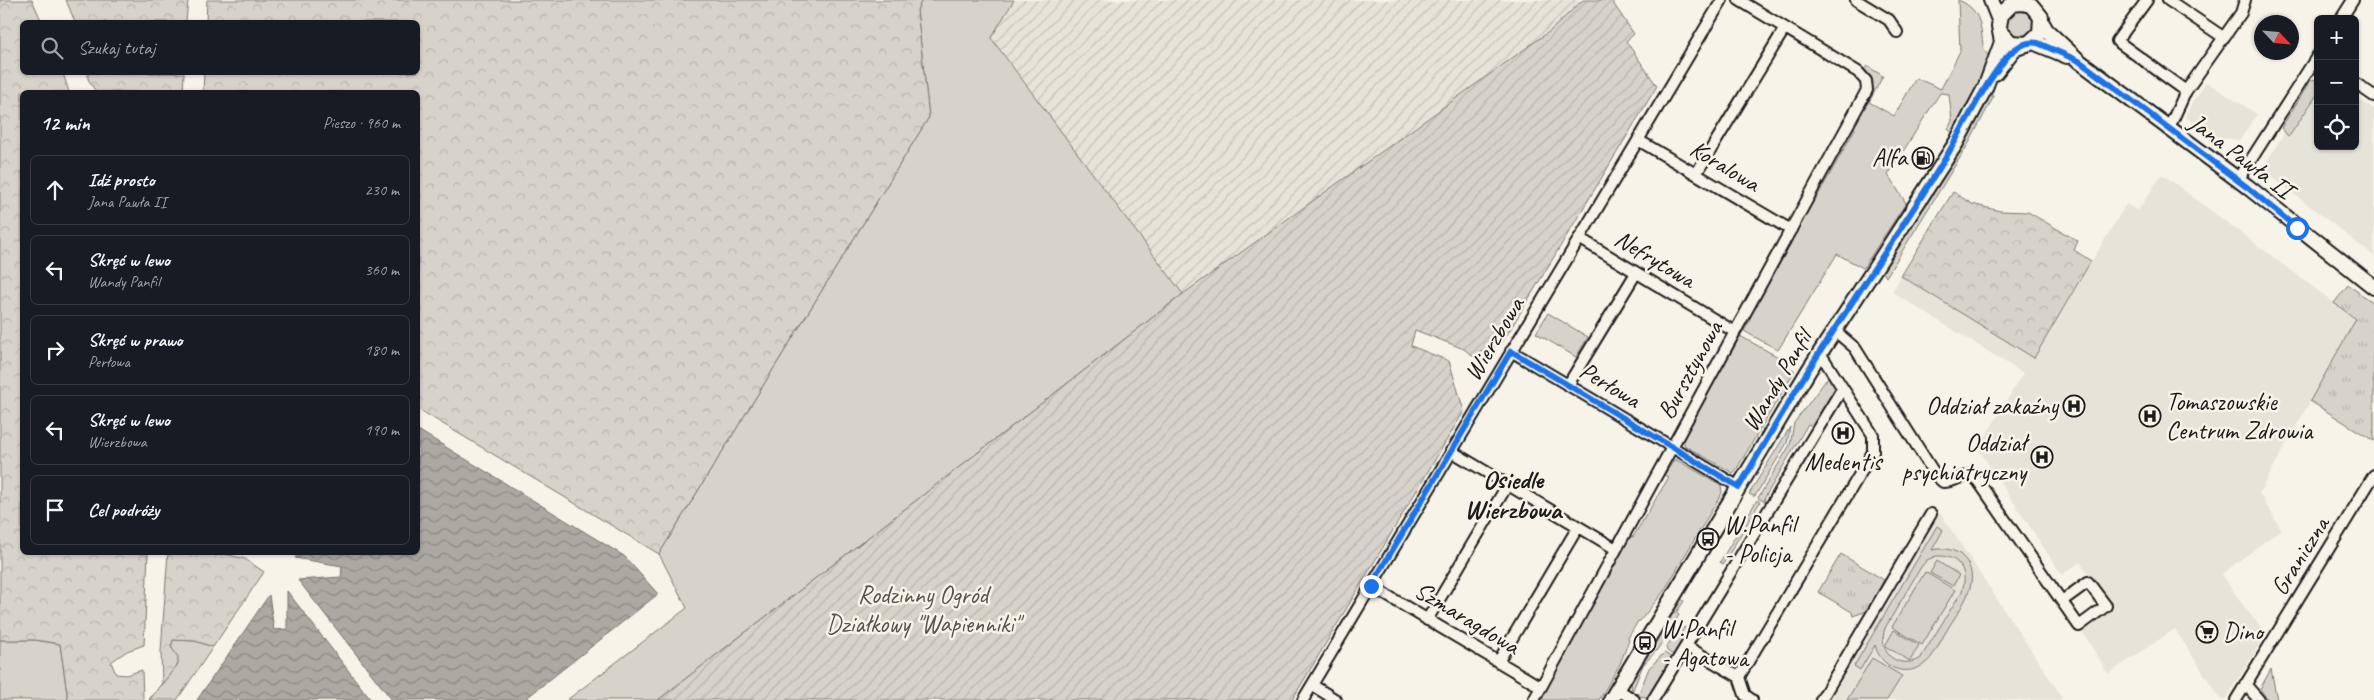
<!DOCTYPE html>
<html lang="pl">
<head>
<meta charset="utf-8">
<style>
	:root { --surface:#171b24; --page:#20242c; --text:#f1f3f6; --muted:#9ea1a6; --line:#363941 }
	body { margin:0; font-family:Caveat,sans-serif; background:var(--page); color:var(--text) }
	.controls { position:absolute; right:15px; top:15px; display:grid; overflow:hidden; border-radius:8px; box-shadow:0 1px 4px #0004 }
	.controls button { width:45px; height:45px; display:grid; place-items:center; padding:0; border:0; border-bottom:1px solid var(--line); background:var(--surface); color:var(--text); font:25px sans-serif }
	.compass { position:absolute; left:2254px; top:15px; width:45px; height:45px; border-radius:50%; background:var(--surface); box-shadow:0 1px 4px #0004; rotate:116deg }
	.stop { position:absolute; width:15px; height:15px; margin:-11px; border:4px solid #1a73e8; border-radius:50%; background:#fff }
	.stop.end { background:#1a73e8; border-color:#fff; box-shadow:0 1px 5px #0008 }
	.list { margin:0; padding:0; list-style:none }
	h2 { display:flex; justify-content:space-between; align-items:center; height:65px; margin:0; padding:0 20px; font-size:21px }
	h2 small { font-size:16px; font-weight:400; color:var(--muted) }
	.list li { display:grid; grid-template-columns:32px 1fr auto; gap:15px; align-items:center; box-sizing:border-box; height:70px; margin:0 10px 10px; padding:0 10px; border:1px solid var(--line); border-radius:8px }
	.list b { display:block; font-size:19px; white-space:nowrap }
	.list p { margin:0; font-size:16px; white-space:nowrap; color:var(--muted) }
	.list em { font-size:16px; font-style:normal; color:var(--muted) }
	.icon { flex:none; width:28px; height:28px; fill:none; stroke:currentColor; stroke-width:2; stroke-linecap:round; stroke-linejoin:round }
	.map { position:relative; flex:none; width:2374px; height:700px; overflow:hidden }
	.search { position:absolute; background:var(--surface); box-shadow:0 1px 4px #0004; left:20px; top:20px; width:400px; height:55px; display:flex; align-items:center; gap:12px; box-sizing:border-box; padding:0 18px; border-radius:8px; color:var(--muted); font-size:19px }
	.panel { position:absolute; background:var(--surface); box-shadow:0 1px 4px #0004; left:20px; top:90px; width:400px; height:465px; border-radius:8px }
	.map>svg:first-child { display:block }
</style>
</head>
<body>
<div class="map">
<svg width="2374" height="700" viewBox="0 0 2374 700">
	<defs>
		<pattern id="industrial-furrows" width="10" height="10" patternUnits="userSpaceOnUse" patternTransform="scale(1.25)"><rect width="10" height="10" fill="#e6e3d9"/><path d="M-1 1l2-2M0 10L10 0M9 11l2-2" fill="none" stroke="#c5c2ba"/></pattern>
		<pattern id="forest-crowns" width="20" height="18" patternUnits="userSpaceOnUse" patternTransform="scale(1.25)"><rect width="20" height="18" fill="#d7d3cb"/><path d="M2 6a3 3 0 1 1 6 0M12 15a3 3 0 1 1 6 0" fill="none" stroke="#b8b5ae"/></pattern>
		<pattern id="park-tufts" width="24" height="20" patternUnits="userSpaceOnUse" patternTransform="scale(1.25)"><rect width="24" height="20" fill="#d7d3cb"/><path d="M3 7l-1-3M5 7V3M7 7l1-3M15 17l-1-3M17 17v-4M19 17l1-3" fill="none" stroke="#b8b5ae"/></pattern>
		<pattern id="garden-furrows" width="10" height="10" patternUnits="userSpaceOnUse" patternTransform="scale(1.25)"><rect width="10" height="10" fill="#d7d3cb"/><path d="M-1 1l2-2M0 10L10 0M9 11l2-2" fill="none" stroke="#b8b5ae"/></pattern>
		<pattern id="water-waves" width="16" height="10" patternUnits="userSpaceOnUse" patternTransform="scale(1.25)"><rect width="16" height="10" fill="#aca9a2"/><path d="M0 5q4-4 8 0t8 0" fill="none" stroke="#8b8983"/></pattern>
	</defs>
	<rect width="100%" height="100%" fill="#f7f3e8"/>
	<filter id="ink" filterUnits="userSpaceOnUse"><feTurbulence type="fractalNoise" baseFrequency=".02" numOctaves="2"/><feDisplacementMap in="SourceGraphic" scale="10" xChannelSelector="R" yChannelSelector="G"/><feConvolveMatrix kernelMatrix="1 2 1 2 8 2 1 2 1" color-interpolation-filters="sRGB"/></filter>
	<g filter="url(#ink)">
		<!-- built -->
		<path fill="#e6e3d9" d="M2318,79V146H2355V96L2374,109V256L2262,169Z
			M2206,82L2257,114L2240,140L2212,137L2185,116Z
			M2162,174L2356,319L2259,493L2281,529L2222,574L2245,608L2266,634L2225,700H2221L2175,629L2108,674L2083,632L2114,609L2080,562L2062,575L1978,449L2023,373L1892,292L1901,276L2034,358L2126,204L2138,211Z
			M1940,513L2062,697L2060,700H1830Z"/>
		<!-- industrial -->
		<path fill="url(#industrial-furrows)" d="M1014,0H1583L1550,31L1183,294L991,37Z"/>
		<!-- grass -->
		<path fill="#d7d3cb" stroke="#7a7874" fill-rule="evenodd" d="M922,0H1014L991,38L1183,294L658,700H567L687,608L659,554L929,117L917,10Z
			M1958,0C1993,13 1974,50 1991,57L1956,131L1953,133L1948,129L1952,121L1949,94L1940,93L1888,175L1906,203L1863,268L1837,254L1778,350L1744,331L1750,320L1748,318L1814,197L1816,199L1855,129L1853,126C1863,109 1882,87 1864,70L1867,66L1883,76L1869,102L1894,116L1916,78L1941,89L1960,51Z
			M2007 24a14 14 0 1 1 28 0a14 14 0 1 1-28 0Z
			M2318,79V93L2290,135L2288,136L2281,128L2311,80Z
			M1987,96H1994L1969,143L1886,277L1883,272Z
			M1548,313L1588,337L1576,357L1536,333Z
			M1740,336L1789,363L1788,366L1794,370V372L1736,470L1733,473L1685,446L1683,440L1730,351H1732Z
			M1829,376L1836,386V392L1815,427L1808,424L1764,499L1768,504L1758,498L1790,445L1794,423Z
			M1790,427L1787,443L1755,496H1753L1749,494Z
			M1675,459L1721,485L1722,493L1664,591L1640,621H1638L1628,638L1629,640L1620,664L1599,700H1539L1627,534L1633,537L1669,477L1664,475Z
			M1757,500L1760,502L1723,564L1720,562Z
			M1937,526L1943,530L1932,550C1941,548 1952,548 1961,555C1986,578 1960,608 1947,630C1940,641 1934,658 1923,665C1903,678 1880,666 1875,645L1860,670L1854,666ZM1936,556C1958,555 1969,570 1962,591L1920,659C1896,670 1877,652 1885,628L1921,567L1927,560Z
			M1937,561L1959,575L1953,586L1930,573Z
			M1925,572L1955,590L1922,645L1892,627Z
			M1681,599L1684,601L1676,613L1679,615L1657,650L1643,665L1632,692L1631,683Z
			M1684,627L1690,631L1675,656L1667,651L1666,647L1677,632L1680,634Z
			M1894,630L1919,645L1910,661L1885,646Z
			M0,640H35L60,644L68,700H0Z
			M173,640L195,641L213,647L177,700H149L178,664L177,656L171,647Z
			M1664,653L1673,658L1652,693L1646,697L1638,696L1649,668Z
			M1872,658L1902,676L1887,700H1847Z
			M2271,669L2277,700H2268L2260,689Z"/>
		<!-- forest -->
		<path fill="url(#forest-crowns)" stroke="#7a7874" d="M0,0H32L42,22H22V72L63,73L69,92H22V552L148,553L144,645L127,651L111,662L116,674L126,675L142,670L143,700H68L60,644L35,640H0Z
			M66,0H188L186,22H75Z
			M207,0H922L917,10L929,117L659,554L418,409V92H203L204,73L418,72V22H206Z
			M88,73H184L183,92H96L88,79Z
			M1953,192L1972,204L2000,211L2028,212L2078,241L2074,250L2091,261L2034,358L1901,276Z
			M168,552L221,553L245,559L264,572L213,647L195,641L173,640L171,647L178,657V664L149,700L162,683L161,651Z"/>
		<!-- park -->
		<path fill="url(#park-tufts)" stroke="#7a7874" d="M2348,285L2374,303V441L2310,401L2356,319L2334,303Z
			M1841,554L1884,580L1867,611L1853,616L1852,612L1818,592Z"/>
		<!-- garden -->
		<path fill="url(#garden-furrows)" stroke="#7a7874" d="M1583,0H1611L1634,34L1626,41L1657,86L1502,343L1478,353L1474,357L1464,349L1415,330L1411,346L1449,361L1464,411L1292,700H658L1183,294L1550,31Z"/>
		<!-- water -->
		<path fill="url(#water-waves)" stroke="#72716c" d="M418,430L624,556L658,594L524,700H392L298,580L341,577L342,566L295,558L299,552H418Z
			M287,591L371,700H197L269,595L274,630L287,629Z"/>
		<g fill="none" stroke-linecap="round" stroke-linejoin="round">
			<!-- street casing -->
			<g stroke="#1c1c1c" stroke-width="14">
				<path id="street" d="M1856,0L1889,20L1897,32
					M2147,0L2117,41L2186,91
					M2168,0L2223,37
					M2341,19L2353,0
					M2355,83L2374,96
					M2168,130L2186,91L2241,13L2245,0
					M1638,140L1791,230
					M1696,174L1785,28
					M2238,180L2318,55
					M1579,238L1735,332
					M1834,330L1855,348L1936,476L1943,482C1954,482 1961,476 1971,475L1978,481L2079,626L2106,606L2088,582L2062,601
					M1511,351L1739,487
					M1568,385L1636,273
					M1451,451L1616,549
					M1371,586L1541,687
					M1427,620L1508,484
					M1686,646L1739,677
					M1498,662L1578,527
					M1739,677L1873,452V435L1820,353
					M1739,677L1745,695L1752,700
					M2245,684L2259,700
					M1312,685L1336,700
					M1617,689L1634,700
					M1303,700L1722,0
					M1534,700L1867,90L1866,81L1858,72L1739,0
					M1653,700L1842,389
					M1821,700L1931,514
					M2236,700L2374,475"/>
			</g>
			<!-- secondary casing -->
			<g stroke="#1c1c1c" stroke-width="18">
				<path id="secondary" d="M1991,0L1999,20
					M2042,23L2046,30L2079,61L2248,187L2374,287
					M2033,42L2067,56
					M1995,73L2014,49L2022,46
					M1611,700L1809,370L1956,143L1985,88L2002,42L1999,26L2001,15L2012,4L2022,3L2031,5L2041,17L2040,33L2028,44L2011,43L2000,31"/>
			</g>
			<!-- street -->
			<use href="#street" stroke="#f7f3e8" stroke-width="10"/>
			<!-- secondary -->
			<use href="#secondary" stroke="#f7f3e8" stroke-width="14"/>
		</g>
	</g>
	<g fill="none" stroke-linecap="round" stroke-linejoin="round" filter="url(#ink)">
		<!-- route -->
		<path stroke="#1a73e8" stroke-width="6" d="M1371,586L1511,351L1739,487C1762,448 1785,408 1809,369C1850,304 1894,240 1935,175C1960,137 1977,94 2006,58C2013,49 2026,40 2038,43L2079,61L2248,188L2297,228"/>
	</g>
	<!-- icons -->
	<defs>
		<g id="fuel-ring" transform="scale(1.125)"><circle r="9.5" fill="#f7f3e8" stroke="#1c1c1c" stroke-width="1.5"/><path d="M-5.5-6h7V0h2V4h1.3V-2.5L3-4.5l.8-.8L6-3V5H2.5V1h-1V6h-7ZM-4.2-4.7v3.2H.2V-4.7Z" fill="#1c1c1c"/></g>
		<g id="hospital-ring" transform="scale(1.125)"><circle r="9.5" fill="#f7f3e8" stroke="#1c1c1c" stroke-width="1.5"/><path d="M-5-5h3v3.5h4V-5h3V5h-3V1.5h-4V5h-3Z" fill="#1c1c1c"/></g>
		<g id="bus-ring" transform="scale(1.125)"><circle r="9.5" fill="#f7f3e8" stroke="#1c1c1c" stroke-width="1.5"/><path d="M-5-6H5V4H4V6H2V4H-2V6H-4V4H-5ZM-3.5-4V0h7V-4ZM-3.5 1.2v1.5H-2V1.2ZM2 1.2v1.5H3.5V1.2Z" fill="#1c1c1c"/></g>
		<g id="supermarket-ring" transform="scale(1.125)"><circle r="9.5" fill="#f7f3e8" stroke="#1c1c1c" stroke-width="1.5"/><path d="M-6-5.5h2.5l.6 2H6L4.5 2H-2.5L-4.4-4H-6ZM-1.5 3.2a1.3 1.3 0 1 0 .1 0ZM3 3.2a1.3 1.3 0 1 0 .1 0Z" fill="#1c1c1c"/></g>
	</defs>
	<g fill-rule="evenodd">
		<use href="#fuel-ring" x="1923" y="158"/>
		<use href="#hospital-ring" x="2074" y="406"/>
		<use href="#hospital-ring" x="2150" y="416"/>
		<use href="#hospital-ring" x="1843" y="433"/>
		<use href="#hospital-ring" x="2042" y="457"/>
		<use href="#bus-ring" x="1708" y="539"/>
		<use href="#supermarket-ring" x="2207" y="632"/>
		<use href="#bus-ring" x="1645" y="643"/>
	</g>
	<g text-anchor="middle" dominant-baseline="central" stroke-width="5" stroke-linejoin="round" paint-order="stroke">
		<!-- street labels -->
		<g font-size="25" fill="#1c1c1c" stroke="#f7f3e8">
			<text transform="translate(2241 156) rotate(37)">Jana Pawła II</text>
			<text transform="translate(1725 166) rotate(31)">Koralowa</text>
			<text transform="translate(1655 259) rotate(31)">Nefrytowa</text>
			<text transform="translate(1494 339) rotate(-59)">Wierzbowa</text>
			<text transform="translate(1690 370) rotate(-61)">Bursztynowa</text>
			<text transform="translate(1777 381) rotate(-59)">Wandy Panfil</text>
			<text transform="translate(1610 385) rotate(31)">Perłowa</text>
			<text transform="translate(2300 556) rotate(-58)">Graniczna</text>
			<text transform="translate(1467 618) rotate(31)">Szmaragdowa</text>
		</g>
		<!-- poi labels -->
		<g font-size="25" fill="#1c1c1c" stroke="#f7f3e8" text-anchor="start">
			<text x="1907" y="158" text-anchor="end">Alfa</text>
			<text x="2166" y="402">Tomaszowskie<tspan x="2166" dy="29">Centrum Zdrowia</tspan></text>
			<text x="2058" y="406" text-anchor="end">Oddział zakaźny</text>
			<text x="2026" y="443" text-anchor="end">Oddział<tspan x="2026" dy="29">psychiatryczny</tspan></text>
			<text x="1843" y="462" text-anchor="middle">Medentis</text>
			<text x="1724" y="525">W.Panfil<tspan x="1724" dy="29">- Policja</tspan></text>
			<text x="1661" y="629">W.Panfil<tspan x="1661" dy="29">- Agatowa</tspan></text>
			<text x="2223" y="632">Dino</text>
		</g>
		<!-- park labels -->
		<g font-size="25" fill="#545351" stroke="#f7f3e8">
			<text x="923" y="595">Rodzinny Ogród<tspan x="923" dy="29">Działkowy "Wapienniki"</tspan></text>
		</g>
		<!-- neighbourhood labels -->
		<g font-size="26" font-weight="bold" fill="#1c1c1c" stroke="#f7f3e8">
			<text x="1513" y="479">Osiedle<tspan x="1513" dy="30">Wierzbowa</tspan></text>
		</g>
	</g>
</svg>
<div class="controls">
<button>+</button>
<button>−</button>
<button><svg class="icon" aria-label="locate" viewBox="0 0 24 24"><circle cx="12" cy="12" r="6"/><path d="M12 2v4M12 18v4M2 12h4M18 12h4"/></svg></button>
</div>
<svg class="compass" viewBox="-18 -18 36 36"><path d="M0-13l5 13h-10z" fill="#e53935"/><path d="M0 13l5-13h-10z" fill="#9ea1a6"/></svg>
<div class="stop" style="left:2297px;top:228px"></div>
<div class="stop end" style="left:1371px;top:586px"></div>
<div class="search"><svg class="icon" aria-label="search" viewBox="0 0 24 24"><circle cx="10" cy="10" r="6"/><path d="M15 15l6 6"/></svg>Szukaj tutaj</div>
<section class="panel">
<h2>12 min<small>Pieszo · 960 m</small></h2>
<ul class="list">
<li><svg class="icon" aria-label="ahead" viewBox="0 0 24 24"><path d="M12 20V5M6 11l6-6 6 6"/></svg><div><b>Idź prosto</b><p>Jana Pawła II</p></div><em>230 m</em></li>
<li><svg class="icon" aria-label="left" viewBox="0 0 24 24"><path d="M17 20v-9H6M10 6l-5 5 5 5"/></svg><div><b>Skręć w lewo</b><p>Wandy Panfil</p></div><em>360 m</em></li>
<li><svg class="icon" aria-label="right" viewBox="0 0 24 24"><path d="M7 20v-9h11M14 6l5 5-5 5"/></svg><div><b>Skręć w prawo</b><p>Perłowa</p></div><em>180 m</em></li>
<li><svg class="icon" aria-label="left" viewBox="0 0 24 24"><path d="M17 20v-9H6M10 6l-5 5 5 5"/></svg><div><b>Skręć w lewo</b><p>Wierzbowa</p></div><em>190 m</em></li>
<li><svg class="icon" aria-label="arrive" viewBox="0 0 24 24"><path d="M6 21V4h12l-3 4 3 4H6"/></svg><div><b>Cel podróży</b></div></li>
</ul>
</section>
</div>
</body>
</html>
